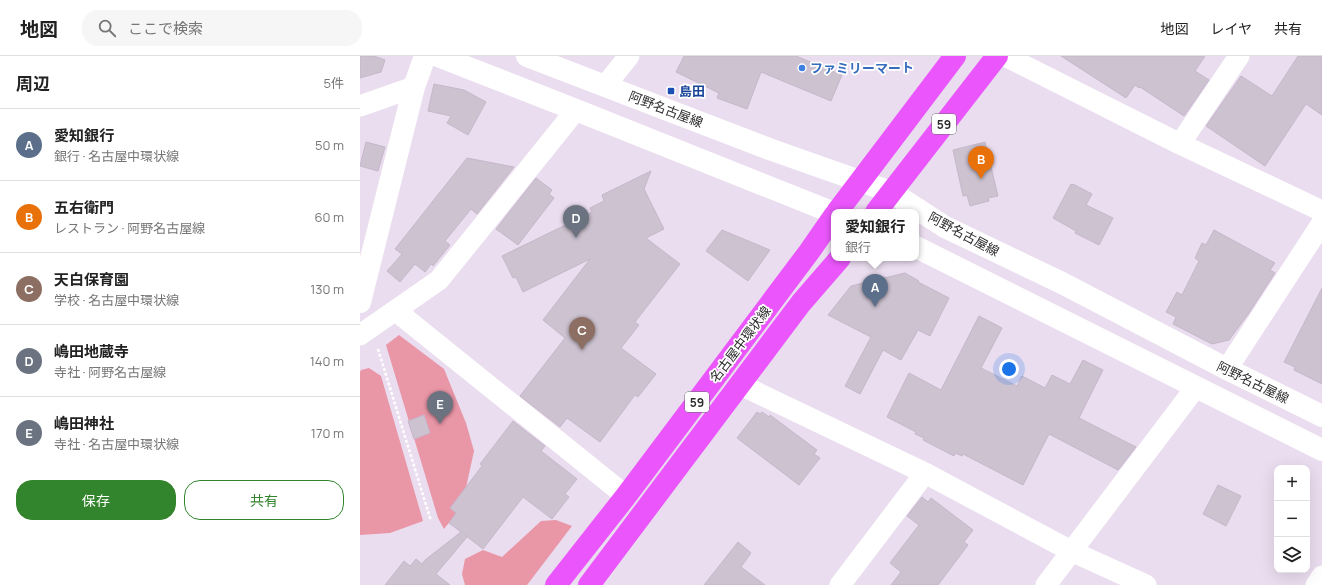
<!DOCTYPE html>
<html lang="ja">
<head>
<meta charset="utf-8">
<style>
	:root { --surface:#fff; --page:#f6f6f6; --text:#222; --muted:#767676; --line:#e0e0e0; --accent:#32852d }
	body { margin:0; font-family:Manrope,"Noto Sans JP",sans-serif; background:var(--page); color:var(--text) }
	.controls { position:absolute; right:12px; bottom:12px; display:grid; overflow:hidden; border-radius:8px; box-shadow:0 4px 16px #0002 }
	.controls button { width:36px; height:36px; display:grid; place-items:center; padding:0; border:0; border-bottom:1px solid var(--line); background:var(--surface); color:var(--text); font:20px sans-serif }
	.you { position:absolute; left:649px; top:313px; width:14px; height:14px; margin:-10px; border:3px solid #fff; border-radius:50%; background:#1a73e8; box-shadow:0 0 0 6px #1a73e833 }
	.badge { display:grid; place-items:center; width:26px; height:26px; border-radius:50%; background:var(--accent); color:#fff; font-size:13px; font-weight:700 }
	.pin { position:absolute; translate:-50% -33px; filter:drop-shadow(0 1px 2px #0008) }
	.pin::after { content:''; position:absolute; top:21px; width:14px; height:12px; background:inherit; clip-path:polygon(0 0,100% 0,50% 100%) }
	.popup { position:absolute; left:471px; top:153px; width:88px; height:52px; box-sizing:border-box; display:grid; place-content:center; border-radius:8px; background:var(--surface); filter:drop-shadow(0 1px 3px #0005); font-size:13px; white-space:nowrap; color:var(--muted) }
	.popup b { font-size:15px; color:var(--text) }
	.popup::after { content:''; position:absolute; left:50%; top:100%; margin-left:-8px; border:8px solid transparent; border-top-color:var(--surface) }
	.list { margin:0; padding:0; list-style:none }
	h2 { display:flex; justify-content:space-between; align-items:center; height:52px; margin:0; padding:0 16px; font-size:17px }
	h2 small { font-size:13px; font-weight:400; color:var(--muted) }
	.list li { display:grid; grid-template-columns:26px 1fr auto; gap:12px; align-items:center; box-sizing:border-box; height:72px; padding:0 16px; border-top:1px solid var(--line) }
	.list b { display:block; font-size:15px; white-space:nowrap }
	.list p { margin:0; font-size:13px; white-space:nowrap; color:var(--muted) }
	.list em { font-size:13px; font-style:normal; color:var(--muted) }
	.actions { display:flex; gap:8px; padding:12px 16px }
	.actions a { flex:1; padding:9px 0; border:1px solid var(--accent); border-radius:16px; text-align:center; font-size:14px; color:var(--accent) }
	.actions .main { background:var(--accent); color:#fff }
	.icon { flex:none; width:22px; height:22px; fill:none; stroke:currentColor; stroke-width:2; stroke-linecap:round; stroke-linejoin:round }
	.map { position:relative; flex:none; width:962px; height:529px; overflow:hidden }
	header { display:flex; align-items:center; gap:24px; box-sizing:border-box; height:56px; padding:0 20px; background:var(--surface); border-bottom:1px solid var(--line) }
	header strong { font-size:19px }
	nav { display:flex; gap:22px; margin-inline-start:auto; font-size:14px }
	.search { width:280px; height:36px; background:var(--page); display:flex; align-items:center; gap:10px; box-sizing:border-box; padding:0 14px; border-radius:16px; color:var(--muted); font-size:15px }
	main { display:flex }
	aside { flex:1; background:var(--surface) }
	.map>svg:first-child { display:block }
</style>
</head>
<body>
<header>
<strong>地図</strong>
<div class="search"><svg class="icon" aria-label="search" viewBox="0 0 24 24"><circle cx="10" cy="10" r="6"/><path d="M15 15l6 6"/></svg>ここで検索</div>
<nav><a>地図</a><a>レイヤ</a><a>共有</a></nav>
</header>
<main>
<aside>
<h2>周辺<small>5件</small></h2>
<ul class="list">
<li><span class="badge" style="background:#5c6f8a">A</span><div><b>愛知銀行</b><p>銀行 · 名古屋中環状線</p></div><em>50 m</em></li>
<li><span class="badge" style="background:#e8710a">B</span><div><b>五右衛門</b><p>レストラン · 阿野名古屋線</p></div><em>60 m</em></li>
<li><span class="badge" style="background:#8d6e63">C</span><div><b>天白保育園</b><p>学校 · 名古屋中環状線</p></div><em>130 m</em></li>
<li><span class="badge" style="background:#6b7280">D</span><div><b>嶋田地蔵寺</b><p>寺社 · 阿野名古屋線</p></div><em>140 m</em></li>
<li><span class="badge" style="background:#6b7280">E</span><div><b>嶋田神社</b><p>寺社 · 名古屋中環状線</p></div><em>170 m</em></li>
</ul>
<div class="actions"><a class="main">保存</a><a>共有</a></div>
</aside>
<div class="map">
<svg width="962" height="529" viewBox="0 0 962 529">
	<rect width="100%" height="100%" fill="#eaddef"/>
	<!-- green -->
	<path fill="#e996a7" d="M39,279L84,313L106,367L114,395L102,450L84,473L78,462L26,289Z
		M9,312L21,320L63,465L30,477L0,479V316L1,314Z
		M196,464L212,470L167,529H105L102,518L105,503L123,494L142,501L181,465Z"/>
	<!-- building -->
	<path fill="#cdc2d0" stroke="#c6b7ca" d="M0,0H14L25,4L21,16L0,22Z
		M324,0H436L482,19L471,45L401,16L387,53L357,42L359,37L316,16Z
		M701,0H845L835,15L849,24L824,60L780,31L779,32L775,29L766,42Z
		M938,0H962V59L946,48L905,110L846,70L881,20L912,40Z
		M74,28L104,34L126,46L108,79L87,67L91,60L68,55Z
		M6,86L25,91L18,115L0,110Z
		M625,86L638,140L628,142L629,145L610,150L607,139L603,140L593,94Z
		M107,102L154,111L117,158L111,153L85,185L90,189L73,210L71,208L65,216L55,208L40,226L27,215L42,198L35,193Z
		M291,115L284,133L304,173L286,182L320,208L275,266L279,269L261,292L296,318L278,341L275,339L240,386L207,362L200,371L160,340L205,282L183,264L230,203L163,236L156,221L153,222L142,200L232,156L230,152L244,145L242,139Z
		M176,122L192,134L189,138L194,142L158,189L136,173Z
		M711,128L712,129L713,128L732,138L726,149L753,162L739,189L715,177L716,175L693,162Z
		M362,174L410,194L388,225L346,195Z
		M854,174L915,207L910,214L915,217L889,257L869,284L852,288L813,268L816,261L806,256L817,236L822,239L839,205L835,202L842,187L846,189Z
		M545,217L559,225L558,226L589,242L570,280L558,274L541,304L523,294L500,338L485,330L511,281L468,259L491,230Z
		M962,232V328L934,314L935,311L924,306Z
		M619,260L642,272L621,312L657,330L662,320L685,332L692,319L710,328L723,304L743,314L719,362L776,391L758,414L689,378L663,429L603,398L602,400L595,397L594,400L563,384L564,382L555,378L556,376L527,361L549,317L581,334Z
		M397,356L400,358L402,356L409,361L410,359L457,394L454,398L460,402L439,429L377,382Z
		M64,359L70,377L54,383L48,365Z
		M153,365L185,390L181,395L217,423L205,438L209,441L192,463L163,441L123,493L105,479L107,481L76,518L90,529H25L44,505L50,510L56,503L62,508L65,504L101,476L89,467L96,457L90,452L122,410L120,408Z
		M858,429L881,440L866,470L843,458Z
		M562,441L568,446L571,442L613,474L604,486L608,489L578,529H531L541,516L530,507L559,469L547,460Z
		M378,486L391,497L381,511L405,529H344Z"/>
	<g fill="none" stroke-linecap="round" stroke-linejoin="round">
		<!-- path -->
		<path stroke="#fff" stroke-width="2.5" stroke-dasharray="3 2" stroke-linecap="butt" d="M18,293L71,465"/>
		<!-- street -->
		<path stroke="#fff" stroke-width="21" d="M645,0L820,88L962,155
			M245,30L269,0
			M0,50L54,31
			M820,88L879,0
			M36,255L266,440
			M0,279L79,224L216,54
			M867,313L962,167
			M381,329L565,417L711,495L786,529
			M480,529L565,417
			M686,529L836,331
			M956,529L962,520"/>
		<!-- secondary -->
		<path stroke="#fff" stroke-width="22" d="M78,0L216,54L474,157
			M167,0L412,94L531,136L585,171L702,227L867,313L962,360
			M556,191L962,394
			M0,246L54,31L65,0"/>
		<!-- primary -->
		<path stroke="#ea56fb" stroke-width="22" d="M477,156L595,0
			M516,156L637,0
			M196,529L266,440L449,196L474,160
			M229,529L441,247L480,202"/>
	</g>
	<!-- markers -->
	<circle fill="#3f7fe0" stroke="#fff" stroke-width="1.5" cx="442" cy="12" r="4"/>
	<rect fill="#1a4fb4" stroke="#fff" stroke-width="1.5" x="307" y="31" width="8" height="8" rx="2"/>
	<g text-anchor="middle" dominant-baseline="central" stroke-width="3.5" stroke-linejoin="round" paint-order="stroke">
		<!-- shield labels -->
		<g fill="#fff" stroke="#6b6b6b" stroke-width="1">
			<rect x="572" y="58" width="24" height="20" rx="3"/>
			<rect x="325" y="336" width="24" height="20" rx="3"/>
		</g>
		<g font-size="12" font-weight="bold" fill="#2c2c2c">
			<text x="584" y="68">59</text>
			<text x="337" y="346">59</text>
		</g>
		<!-- shop labels -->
		<g font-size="13" font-weight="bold" fill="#366cbe" stroke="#fff" text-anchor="start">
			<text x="450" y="12">ファミリーマート</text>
		</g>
		<!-- transit labels -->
		<g font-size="13" font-weight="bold" fill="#164399" stroke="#fff" text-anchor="start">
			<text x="319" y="35">島田</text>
		</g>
		<!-- street labels -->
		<g font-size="13" fill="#2c2c2c" stroke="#fff">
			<text transform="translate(306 53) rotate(21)">阿野名古屋線</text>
			<text transform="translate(604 178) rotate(28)">阿野名古屋線</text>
			<text transform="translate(380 288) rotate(-53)">名古屋中環状線</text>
			<text transform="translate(893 326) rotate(26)">阿野名古屋線</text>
		</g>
	</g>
</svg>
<div class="controls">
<button>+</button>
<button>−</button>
<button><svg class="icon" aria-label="layers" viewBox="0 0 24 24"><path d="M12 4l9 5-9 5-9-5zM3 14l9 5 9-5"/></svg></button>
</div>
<div class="you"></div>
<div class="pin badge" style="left:515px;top:251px;background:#5c6f8a">A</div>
<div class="popup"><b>愛知銀行</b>銀行</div>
<div class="pin badge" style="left:621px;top:123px;background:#e8710a">B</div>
<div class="pin badge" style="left:222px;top:294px;background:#8d6e63">C</div>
<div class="pin badge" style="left:216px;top:182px;background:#6b7280">D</div>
<div class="pin badge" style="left:80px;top:368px;background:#6b7280">E</div>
</div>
</main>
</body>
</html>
